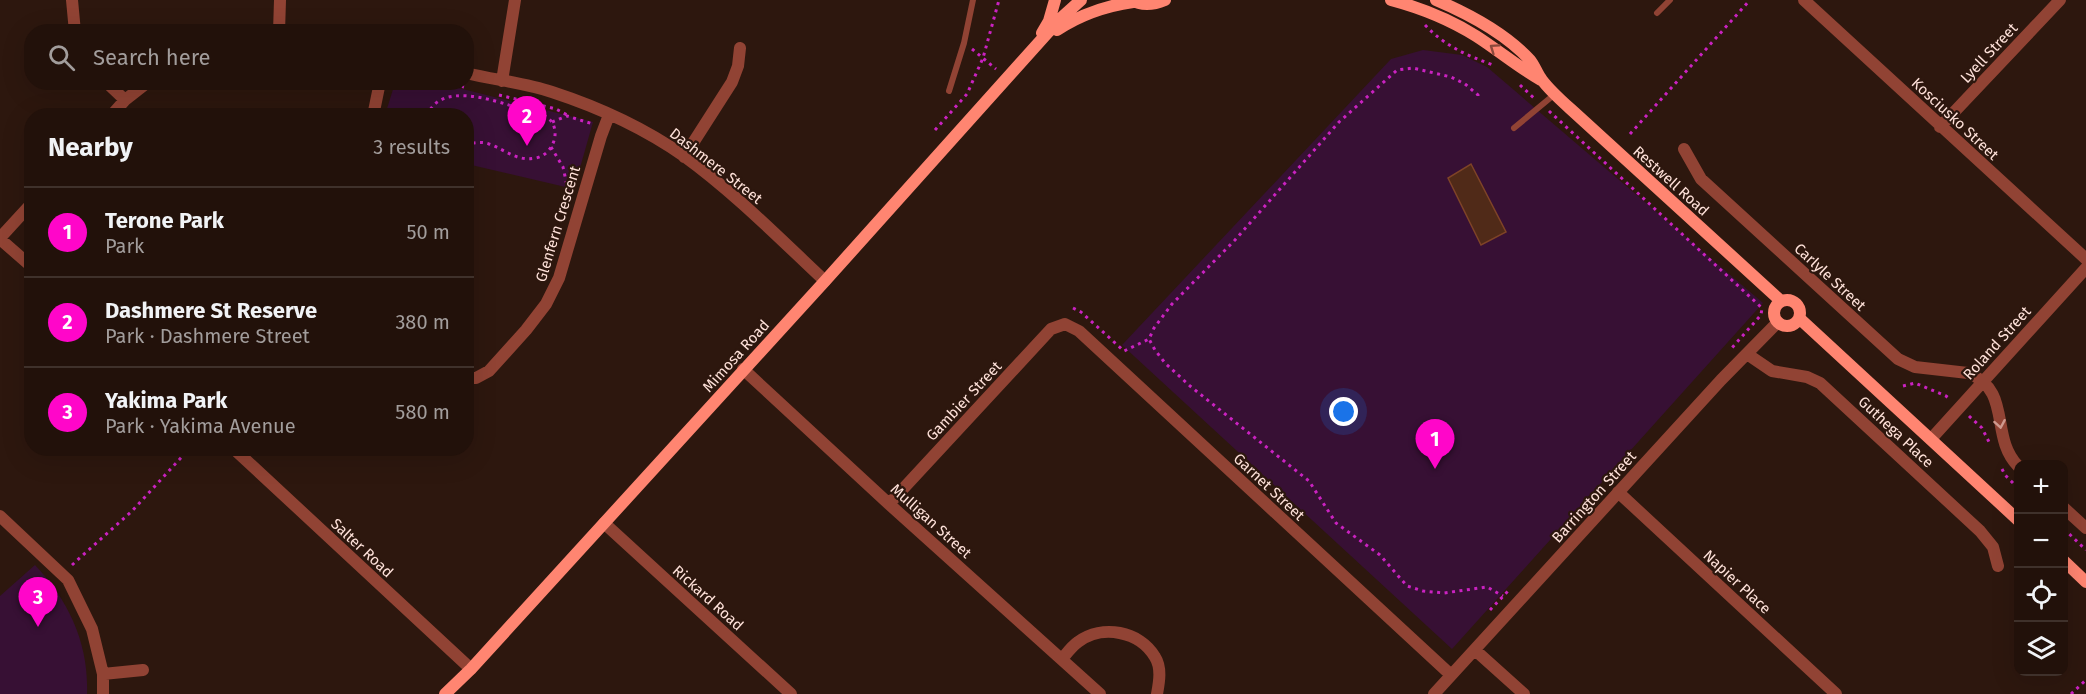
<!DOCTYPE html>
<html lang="en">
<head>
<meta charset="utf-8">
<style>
	:root { --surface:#22110a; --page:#2a1a13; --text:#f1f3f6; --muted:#a29d9c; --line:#3f312b; --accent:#ff06c9 }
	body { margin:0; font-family:"Fira Sans",sans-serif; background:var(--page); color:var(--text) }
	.controls { position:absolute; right:18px; bottom:18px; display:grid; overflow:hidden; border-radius:12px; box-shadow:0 6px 24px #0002 }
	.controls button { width:54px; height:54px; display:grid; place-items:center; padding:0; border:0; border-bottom:2px solid var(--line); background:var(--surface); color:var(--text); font:30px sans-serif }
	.you { position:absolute; left:1344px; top:412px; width:21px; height:21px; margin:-15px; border:4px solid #fff; border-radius:50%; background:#1a73e8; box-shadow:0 0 0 9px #1a73e833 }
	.badge { display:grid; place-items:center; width:39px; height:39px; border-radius:50%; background:var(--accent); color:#fff; font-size:20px; font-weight:700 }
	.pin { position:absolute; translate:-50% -50px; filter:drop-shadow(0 2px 3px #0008) }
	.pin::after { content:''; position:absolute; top:32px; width:21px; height:18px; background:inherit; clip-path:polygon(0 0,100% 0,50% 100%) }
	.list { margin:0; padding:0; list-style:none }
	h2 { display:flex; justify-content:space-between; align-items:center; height:78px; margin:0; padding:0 24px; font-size:26px }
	h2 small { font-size:20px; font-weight:400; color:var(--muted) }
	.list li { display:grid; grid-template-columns:39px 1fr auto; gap:18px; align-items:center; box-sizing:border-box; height:90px; padding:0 24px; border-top:2px solid var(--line) }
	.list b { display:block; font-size:22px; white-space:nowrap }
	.list p { margin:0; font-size:20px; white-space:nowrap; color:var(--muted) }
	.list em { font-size:20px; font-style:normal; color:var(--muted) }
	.icon { flex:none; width:33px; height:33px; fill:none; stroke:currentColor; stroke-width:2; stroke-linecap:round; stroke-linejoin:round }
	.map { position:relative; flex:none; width:2086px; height:694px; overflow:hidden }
	.search { position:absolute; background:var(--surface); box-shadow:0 6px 24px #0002; left:24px; top:24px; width:450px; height:66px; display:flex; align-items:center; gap:15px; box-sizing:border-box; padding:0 21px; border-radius:24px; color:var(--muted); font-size:22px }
	.panel { position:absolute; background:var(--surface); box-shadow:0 6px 24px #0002; left:24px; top:108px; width:450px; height:348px; border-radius:24px }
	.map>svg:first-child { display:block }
</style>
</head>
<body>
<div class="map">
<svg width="2086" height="694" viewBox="0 0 2086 694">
	<rect width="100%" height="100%" fill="#2d170e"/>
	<!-- green -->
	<path fill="#371034" d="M1423,50L1462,55L1487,67L1763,303L1452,649L1122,345L1391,59Z
		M435,82L593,122L574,189L467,164L466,116L385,115L395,83Z
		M35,565C69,601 89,644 87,694H0V596Z"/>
	<!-- building -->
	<path fill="#502a18" stroke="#7e4327" stroke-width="1.5" d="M1471,164L1506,232L1481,245L1448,178Z"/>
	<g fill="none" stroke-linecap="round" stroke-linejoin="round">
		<!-- path -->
		<path stroke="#ca22c1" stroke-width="3" stroke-dasharray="3 4.5" stroke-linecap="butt" d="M1425,25C1445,46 1466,55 1493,65
			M972,49L996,69
			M440,82L464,87
			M1520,85L1535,99
			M499,95L556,109L569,116
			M1478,96V95L1465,84L1451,77L1413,68L1397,70L1339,122L1235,240L1172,304L1154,328L1149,339L1155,350L1165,363L1190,386L1309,481L1336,523L1380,555L1407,586L1423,591L1444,593L1487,587L1503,596
			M1549,111L1762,308L1761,315L1730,350
			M427,116C440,81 493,100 518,108C526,110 537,112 545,116C563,126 555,154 536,158C517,162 506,150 489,144C482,141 474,143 466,144
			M552,122L567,116L593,124
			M935,130L967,94L983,58L999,0
			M1630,134L1750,0
			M551,147L563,167L569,195
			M1073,308L1081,312L1124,351L1149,339
			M1903,386L1915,383L1946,396L1951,400
			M1969,416L1982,428L1990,444
			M2002,469L2005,475L2018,488
			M2064,529L2086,550
			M72,565L132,511L190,448
			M1490,610L1510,589
			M2071,694L2086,680"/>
		<!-- lane -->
		<path stroke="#914334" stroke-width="6" d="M1657,13L1670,0
			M949,91L964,43L973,0
			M1514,128L1555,94"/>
		<!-- street -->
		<path stroke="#914334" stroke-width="12" d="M72,0L75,32
			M1804,0L2086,259
			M279,32L280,0
			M466,73C495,80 525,83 552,92C598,107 644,128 684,156C735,193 779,238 825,281
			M502,81L515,0
			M106,82L125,100
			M111,116L125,100L148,82
			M373,116L380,82
			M1940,127L2060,0
			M1684,149L1701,179L1898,359L1915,367L1968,373C2013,391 1989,436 2018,466
			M684,157L732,82L738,66L740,48
			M0,238L32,203
			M0,239L32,267
			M1747,354L1772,371L1807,377L1820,383L1980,531L1993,547L1998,566
			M743,369L889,504L1100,694
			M466,378H476L489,371L526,330L546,304L559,278L601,136L609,115
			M1931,439L2086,268
			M233,448L471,669
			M1618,492L1836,694
			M889,504L1051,329L1065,324L1079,331L1451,675
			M2064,508L2086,528
			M0,516L68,580L92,629L103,674V694
			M604,523L791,694
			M1475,650L1524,694
			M1062,659C1067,653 1072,646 1078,642C1102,624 1140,631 1155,657C1162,668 1159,683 1157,694
			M103,674L143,670
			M1434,694L1721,380L1778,322"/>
		<!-- secondary -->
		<path stroke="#ff8571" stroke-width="12" d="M1131,0C1142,6 1153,5 1165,0
			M1391,0C1421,8 1449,19 1476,36C1498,50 1518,67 1541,80
			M1436,0C1469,14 1505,33 1530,60C1535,66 1537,74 1542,80C1551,92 1564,103 1575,113L1781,301
			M1057,30C1081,14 1105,6 1133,2
			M1042,33L1049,21L1055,0
			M1774 313a13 13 0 1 1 26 0a13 13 0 1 1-26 0Z
			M1799,318L2018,520
			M2064,561L2086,582
			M445,694L471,669L825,281L1060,19L1081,0"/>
	</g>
	<!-- one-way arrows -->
	<defs><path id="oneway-chevron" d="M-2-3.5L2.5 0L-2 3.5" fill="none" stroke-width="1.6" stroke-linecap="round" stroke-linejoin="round" transform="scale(1.5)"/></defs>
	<use stroke="#8c483b" href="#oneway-chevron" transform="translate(1494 48) rotate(-145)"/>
	<use stroke="#ce9a8f" href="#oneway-chevron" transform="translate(2000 424) rotate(80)"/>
	<g text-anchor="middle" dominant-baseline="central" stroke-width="4.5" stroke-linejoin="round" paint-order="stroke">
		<!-- street labels -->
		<g font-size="15" fill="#ffe2da" stroke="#2d170e">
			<text transform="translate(1989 53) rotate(-47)">Lyell Street</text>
			<text transform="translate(1955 119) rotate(43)">Kosciusko Street</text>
			<text transform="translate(716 166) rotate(38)">Dashmere Street</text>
			<text transform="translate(1671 181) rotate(42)">Restwell Road</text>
			<text transform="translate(558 224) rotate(-73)">Glenfern Crescent</text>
			<text transform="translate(1830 277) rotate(43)">Carlyle Street</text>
			<text transform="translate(1997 343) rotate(-48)">Roland Street</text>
			<text transform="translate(736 356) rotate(-48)">Mimosa Road</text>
			<text transform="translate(964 401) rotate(-47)">Gambier Street</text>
			<text transform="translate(1896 432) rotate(43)">Guthega Place</text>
			<text transform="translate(1269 487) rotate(43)">Garnet Street</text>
			<text transform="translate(1594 497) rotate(-48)">Barrington Street</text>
			<text transform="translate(931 521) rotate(42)">Mulligan Street</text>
			<text transform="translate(362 548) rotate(43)">Salter Road</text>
			<text transform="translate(1737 582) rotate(43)">Napier Place</text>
			<text transform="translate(708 598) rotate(42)">Rickard Road</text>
		</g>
	</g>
</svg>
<div class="controls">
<button>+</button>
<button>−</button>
<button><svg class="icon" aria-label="locate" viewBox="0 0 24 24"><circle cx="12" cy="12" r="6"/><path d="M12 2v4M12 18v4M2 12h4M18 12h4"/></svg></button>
<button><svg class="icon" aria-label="layers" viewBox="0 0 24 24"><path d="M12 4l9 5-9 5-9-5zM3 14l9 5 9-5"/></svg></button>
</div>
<div class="you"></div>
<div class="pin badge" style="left:1435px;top:469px">1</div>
<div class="pin badge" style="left:527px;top:146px">2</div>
<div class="pin badge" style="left:38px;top:627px">3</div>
<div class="search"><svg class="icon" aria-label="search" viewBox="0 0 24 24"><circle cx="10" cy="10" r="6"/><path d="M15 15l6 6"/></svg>Search here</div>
<section class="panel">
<h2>Nearby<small>3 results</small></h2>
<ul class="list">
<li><span class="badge">1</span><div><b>Terone Park</b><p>Park</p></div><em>50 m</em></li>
<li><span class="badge">2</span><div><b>Dashmere St Reserve</b><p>Park · Dashmere Street</p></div><em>380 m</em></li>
<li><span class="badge">3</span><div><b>Yakima Park</b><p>Park · Yakima Avenue</p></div><em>580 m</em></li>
</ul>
</section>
</div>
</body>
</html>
